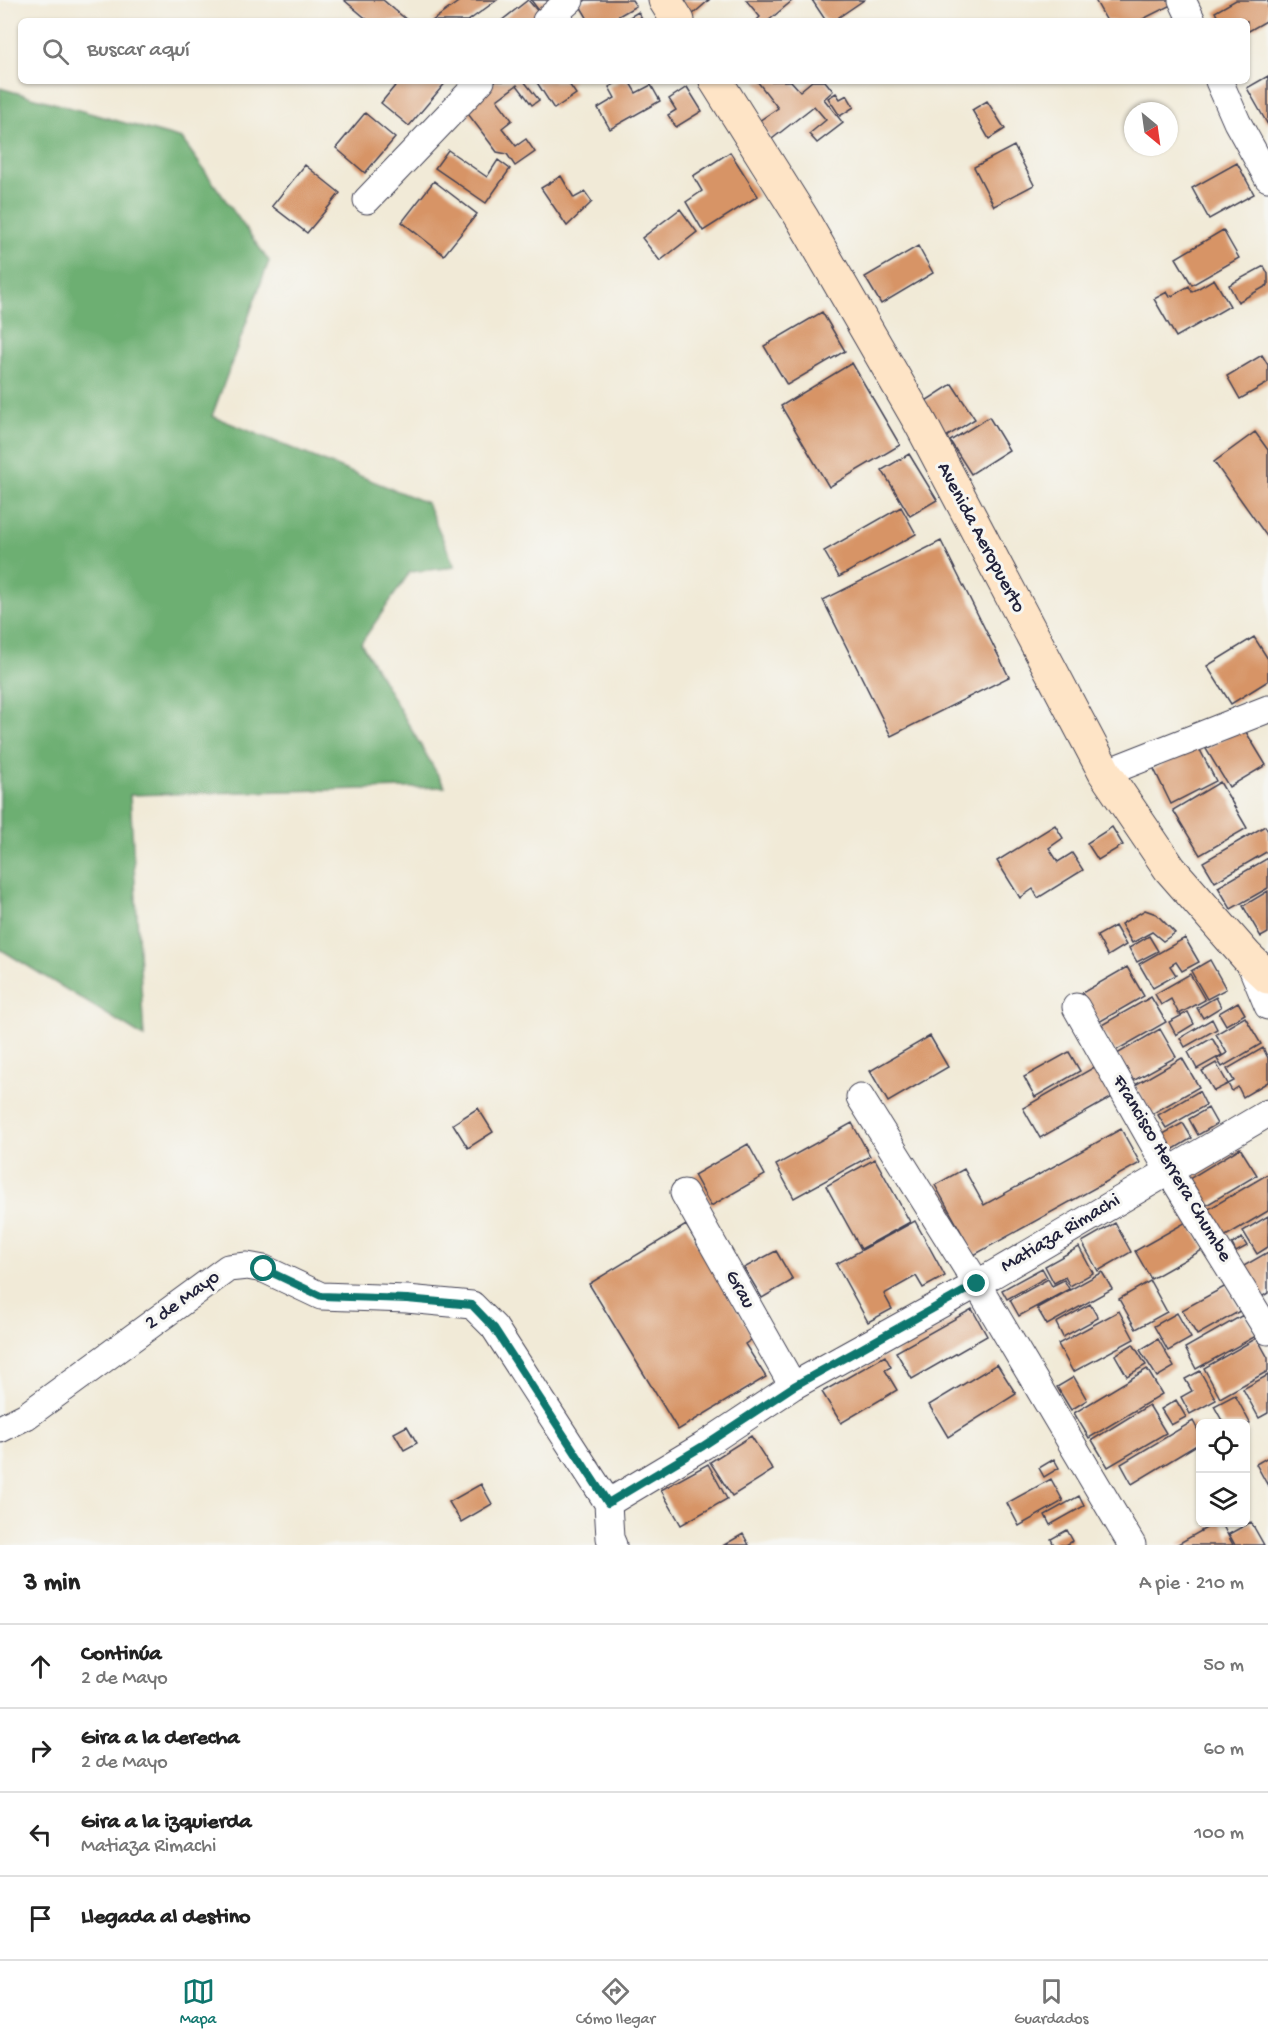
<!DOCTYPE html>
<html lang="es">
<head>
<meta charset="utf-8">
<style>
	:root { --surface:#fff; --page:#f2f2f2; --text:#222; --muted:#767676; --line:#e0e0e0; --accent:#0f766e }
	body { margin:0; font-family:"Gochi Hand",sans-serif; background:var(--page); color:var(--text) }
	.controls { position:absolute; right:18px; bottom:18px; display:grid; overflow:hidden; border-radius:9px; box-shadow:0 2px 4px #0004 }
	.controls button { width:54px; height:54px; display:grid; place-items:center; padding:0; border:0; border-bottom:2px solid var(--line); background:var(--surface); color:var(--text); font:30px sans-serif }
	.compass { position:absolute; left:1124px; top:102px; width:54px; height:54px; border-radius:50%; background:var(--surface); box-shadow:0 2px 4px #0004; rotate:151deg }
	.stop { position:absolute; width:18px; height:18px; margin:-14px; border:4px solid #0f766e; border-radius:50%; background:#fff }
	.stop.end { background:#0f766e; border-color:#fff; box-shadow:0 2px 6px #0008 }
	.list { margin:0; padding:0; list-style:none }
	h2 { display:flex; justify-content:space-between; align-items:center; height:78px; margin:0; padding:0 24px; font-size:26px }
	h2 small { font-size:20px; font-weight:400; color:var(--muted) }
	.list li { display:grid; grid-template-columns:39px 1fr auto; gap:18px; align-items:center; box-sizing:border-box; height:84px; padding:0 24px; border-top:2px solid var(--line) }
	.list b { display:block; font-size:22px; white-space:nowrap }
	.list p { margin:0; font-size:20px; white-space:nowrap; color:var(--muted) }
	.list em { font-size:20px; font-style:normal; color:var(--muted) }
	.icon { flex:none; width:33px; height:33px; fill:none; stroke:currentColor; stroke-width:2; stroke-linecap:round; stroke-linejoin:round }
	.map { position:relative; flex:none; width:1268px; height:1545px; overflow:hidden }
	.search { position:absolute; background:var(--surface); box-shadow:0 2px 4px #0004; left:18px; right:18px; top:18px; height:66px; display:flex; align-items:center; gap:15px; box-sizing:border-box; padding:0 21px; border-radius:9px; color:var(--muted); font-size:22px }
	.sheet { height:414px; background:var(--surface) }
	nav { display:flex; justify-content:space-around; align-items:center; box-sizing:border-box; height:84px; border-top:2px solid var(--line); background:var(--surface); font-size:16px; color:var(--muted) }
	nav a { display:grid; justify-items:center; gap:3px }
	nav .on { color:var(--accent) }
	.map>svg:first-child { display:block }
</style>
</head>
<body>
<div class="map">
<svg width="1268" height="1545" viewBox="0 0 1268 1545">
	<rect width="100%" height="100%" fill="#f6f6f2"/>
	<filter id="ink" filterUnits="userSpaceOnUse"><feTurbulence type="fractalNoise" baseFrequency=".0167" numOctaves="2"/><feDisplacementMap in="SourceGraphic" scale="12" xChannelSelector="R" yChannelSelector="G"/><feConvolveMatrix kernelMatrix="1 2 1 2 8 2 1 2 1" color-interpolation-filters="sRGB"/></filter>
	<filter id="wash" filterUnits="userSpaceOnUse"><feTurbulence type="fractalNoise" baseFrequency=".008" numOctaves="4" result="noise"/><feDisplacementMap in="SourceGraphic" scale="24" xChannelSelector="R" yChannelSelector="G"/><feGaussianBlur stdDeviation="1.35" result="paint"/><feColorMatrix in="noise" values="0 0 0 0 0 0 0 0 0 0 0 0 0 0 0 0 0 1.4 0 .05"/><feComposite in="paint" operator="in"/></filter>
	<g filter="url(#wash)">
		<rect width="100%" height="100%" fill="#f1ead7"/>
		<!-- forest -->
		<path fill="#6daf72" stroke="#486856" stroke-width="1.5" d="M0,88L182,139L269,261L212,416L427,503L455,567L410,572L361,643L445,787L130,795L144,1037L0,949Z"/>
		<g id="blocks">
			<!-- building -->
			<path fill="#d79466" d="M344,0H383L408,21H369Z
				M461,0H497L468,21H432Z
				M528,0L541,15L534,21H501Z
				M531,0H557L540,12Z
				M586,0H632L636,6L610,21H589L579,4Z
				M679,0H709L692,15Z
				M746,0H793L768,21H756L760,17Z
				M812,0H864L833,21H826Z
				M1095,0H1171L1173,4L1139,21H1107Z
				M1236,0H1268V20L1247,32V21H1220L1215,12Z
				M638,12L643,21H623Z
				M1268,76V125L1247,88Z
				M399,81H447L409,126L381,103Z
				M495,81H524L539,100L532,105L517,85L497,100L512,120L502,128L516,146L526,139L535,152L515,166L507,154L497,152L462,106Z
				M536,81H574L569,84L576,94L554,109Z
				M620,81H629L636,93L651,85L660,101L610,129L598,108L615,98L609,87Z
				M757,81H791L800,91L812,81H825L833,91L824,99L843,123L817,143L809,134L826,120L814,106L772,139L759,121L778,108Z
				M687,87L702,111L676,127L668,115L676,110L669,99Z
				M836,93L840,99L847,95L854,107L840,116L828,98Z
				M987,101L1005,129L989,139L972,110Z
				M365,113L395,138L365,173L336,148Z
				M1014,146L1034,185L994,206L974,167Z
				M448,150L487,177L498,160L510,169L486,203L435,168Z
				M730,152L758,196L703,231L686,202L702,191L693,176Z
				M1237,163L1254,194L1209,219L1192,188Z
				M305,165L340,193L307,233L272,206Z
				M561,176L574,198L585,192L592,202L567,226L541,188Z
				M434,181L477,214L444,255L402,222Z
				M680,209L697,232L660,261L642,238Z
				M1223,230L1239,258L1192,285L1176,258Z
				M918,246L933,273L881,304L865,277Z
				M1264,266L1268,274V285L1238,302L1229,285Z
				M1214,279L1230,306L1176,337L1154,299L1167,292L1170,297L1189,286L1192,292Z
				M822,312L845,351L787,385L764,346Z
				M1262,355L1268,365V383L1240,399L1227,376Z
				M852,363L900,445L829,487L781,406Z
				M952,384L975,419L946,437L924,402Z
				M989,417L1009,450L971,474L950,441Z
				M1255,432L1268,450V538L1214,462Z
				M909,454L937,500L910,516L882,470Z
				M901,507L916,534L839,577L824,551Z
				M941,541L1009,677L891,736L823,600Z
				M1254,637L1268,659V681L1231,704L1207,666Z
				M1243,727L1266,765L1229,787L1206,749Z
				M1198,746L1216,781L1171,804L1154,769Z
				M1220,782L1247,828L1200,855L1173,810Z
				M1055,825L1063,838L1049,848L1058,862L1072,853L1083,870L1038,898L1033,889L1020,898L997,861Z
				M1265,826L1268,831V851L1215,882L1203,862Z
				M1112,827L1123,845L1098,860L1087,843Z
				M1268,858V888L1231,909L1218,887Z
				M1268,891V933L1261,937L1243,906Z
				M1145,910L1156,914L1175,933L1163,941L1152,932L1132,943L1121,924Z
				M1115,926L1126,945L1108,956L1097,936Z
				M1149,936L1158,951L1137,962L1129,948Z
				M1185,938L1199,962L1182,971L1176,962L1170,966L1176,975L1153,988L1139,964Z
				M1210,960L1226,989L1207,999L1191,971Z
				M1127,967L1144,996L1099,1022L1082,993Z
				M1190,974L1205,1000L1179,1014L1171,999L1161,1005L1155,994Z
				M1151,997L1166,1022L1115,1051L1100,1026Z
				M1216,997L1221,1007L1203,1018L1197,1008Z
				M1238,1002L1245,1014L1226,1025L1219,1013Z
				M1188,1012L1194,1024L1176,1035L1169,1022Z
				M1245,1017L1261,1044L1222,1067L1217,1059L1227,1053L1216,1034Z
				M1212,1019L1217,1029L1185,1047L1180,1038Z
				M1160,1029L1176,1057L1133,1081L1117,1054Z
				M930,1036L948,1067L888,1102L870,1071Z
				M1212,1038L1222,1055L1197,1069L1188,1052Z
				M1263,1048L1268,1058V1082L1243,1097L1238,1087L1232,1091L1228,1084L1234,1081L1227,1069Z
				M1069,1052L1080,1071L1035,1097L1024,1077Z
				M1182,1058L1199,1087L1152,1114L1135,1085Z
				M1216,1063L1228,1084L1214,1091L1202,1071Z
				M1098,1065L1116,1095L1040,1138L1023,1108Z
				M1199,1091L1206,1105L1166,1128L1158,1115Z
				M478,1108L493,1132L468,1148L453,1124Z
				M1208,1108L1217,1124L1198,1135L1189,1119Z
				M852,1123L870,1156L794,1198L776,1165Z
				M1183,1123L1192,1138L1164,1155L1154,1139Z
				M1121,1129L1140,1163L974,1255L935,1185L964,1169L984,1205Z
				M748,1144L765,1175L711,1206L694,1175Z
				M1240,1148L1257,1175L1205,1206L1189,1179Z
				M875,1159L910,1222L861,1249L826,1186Z
				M1268,1174V1211L1224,1237L1207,1210Z
				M1268,1216V1247L1257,1254L1243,1231Z
				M915,1221L945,1276L923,1288L916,1276L884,1294L892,1309L868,1322L836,1264Z
				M1188,1221L1204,1249L1151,1279L1135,1251Z
				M1115,1223L1131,1252L1098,1271L1082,1242Z
				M686,1225L754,1338L745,1344L766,1377L678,1430L589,1284Z
				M1242,1238L1247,1246L1236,1252L1232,1244Z
				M1079,1247L1093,1273L1070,1286L1065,1277L1054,1283L1045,1266Z
				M776,1251L793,1280L762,1298L744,1268Z
				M1268,1252V1293L1260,1298L1242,1267Z
				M1042,1268L1047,1277L1007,1299L1002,1290Z
				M1102,1272L1112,1289L1047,1325L1037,1308Z
				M1048,1279L1052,1286L1064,1280L1069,1289L1019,1316L1010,1300Z
				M1150,1281L1167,1312L1136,1329L1119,1299Z
				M1226,1286L1240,1311L1197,1335L1182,1310Z
				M1090,1304L1098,1318L1063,1337L1056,1323Z
				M972,1309L987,1336L912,1379L896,1352Z
				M1119,1311L1134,1339L1073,1372L1058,1344Z
				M1177,1313L1191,1338L1168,1351L1154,1326Z
				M1243,1315L1256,1336L1196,1369L1185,1348Z
				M1257,1338L1268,1358V1371L1220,1398L1204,1368Z
				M1158,1339L1174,1367L1157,1377L1140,1350Z
				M1133,1344L1146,1365L1127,1376L1115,1355Z
				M885,1356L891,1367L885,1370L897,1390L841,1423L822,1392Z
				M997,1364L1016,1394L948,1437L929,1405Z
				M1147,1369L1162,1394L1089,1438L1074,1413Z
				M1200,1371L1216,1400L1190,1414L1181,1397L1192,1391L1185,1379Z
				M1268,1375V1413L1259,1418L1243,1389Z
				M1074,1377L1087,1400L1071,1410L1057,1387Z
				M1235,1395L1250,1423L1246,1426V1424H1224L1214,1406Z
				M1176,1400L1186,1417L1171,1425L1161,1409Z
				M1149,1405L1166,1433L1108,1467L1092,1440Z
				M1193,1421L1200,1434V1443L1132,1484L1121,1464Z
				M407,1426L417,1443L404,1450L394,1433Z
				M751,1436L773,1470L732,1496L710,1462Z
				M1268,1457V1486L1256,1464Z
				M1054,1459L1059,1468L1044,1477L1039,1468Z
				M708,1464L727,1499L681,1525L661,1490Z
				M1051,1479L1063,1501L1019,1526L1007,1503Z
				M481,1484L492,1504L461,1522L449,1502Z
				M1079,1496L1084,1506L1050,1525L1045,1515Z
				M1217,1522H1221L1233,1545H1176Z
				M1251,1522L1264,1545H1235L1229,1534Z
				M1067,1530L1073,1541L1066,1545H1054L1051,1539Z
				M743,1534L749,1545H724Z"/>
		</g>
	</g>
	<g filter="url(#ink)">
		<use href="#blocks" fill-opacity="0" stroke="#414052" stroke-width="1.5"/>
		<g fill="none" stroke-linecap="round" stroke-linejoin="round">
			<!-- street casing -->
			<g stroke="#414052" stroke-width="29">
				<path id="street" d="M1182,0L1192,21
					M546,21L570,0
					M1219,81L1237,122L1268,178
					M367,200L481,81
					M1105,773L1268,709
					M1248,958L1268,1006
					M1076,1007L1169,1171L1268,1331
					M860,1097L977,1284L1132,1545
					M684,1193L793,1386
					M0,1429L26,1416L228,1268L247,1266L264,1269L321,1296L407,1299L472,1305L494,1327L608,1503L610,1538L613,1545
					M608,1503L703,1446L793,1386L977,1284L1268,1113"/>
			</g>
			<!-- secondary casing -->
			<g stroke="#414052" stroke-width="35">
				<path id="secondary" d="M665,0L678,21
					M716,81L802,218L921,424L1105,773L1170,869L1247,957L1268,977"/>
			</g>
			<!-- street -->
			<use href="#street" stroke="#fff" stroke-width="27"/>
			<!-- secondary -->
			<use href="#secondary" stroke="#fee4c6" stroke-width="33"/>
		</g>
	</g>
	<g fill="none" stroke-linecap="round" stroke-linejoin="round" filter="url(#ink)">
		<!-- route -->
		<path stroke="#0f766e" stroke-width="8" d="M264,1269L321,1296L407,1299L472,1305L494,1328L608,1503L703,1446L794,1386L977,1284"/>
	</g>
	<g text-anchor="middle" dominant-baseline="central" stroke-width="6" stroke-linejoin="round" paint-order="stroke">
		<!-- street labels -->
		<g font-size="20" fill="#22223b" stroke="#f6f6f2">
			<text transform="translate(980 538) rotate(62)">Avenida Aeropuerto</text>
			<text transform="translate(1171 1169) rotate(59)">Francisco Herrera Chumbe</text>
			<text transform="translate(1061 1234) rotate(-31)">Matiaza Rimachi</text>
			<text transform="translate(739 1290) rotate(60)">Grau</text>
			<text transform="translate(183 1301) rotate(-36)">2 de Mayo</text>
		</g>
	</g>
</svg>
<div class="controls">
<button><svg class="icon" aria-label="locate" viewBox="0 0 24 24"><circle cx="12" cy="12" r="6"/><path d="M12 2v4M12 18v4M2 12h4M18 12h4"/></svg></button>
<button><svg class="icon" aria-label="layers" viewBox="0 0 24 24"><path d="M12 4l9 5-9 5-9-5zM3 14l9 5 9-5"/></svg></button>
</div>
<svg class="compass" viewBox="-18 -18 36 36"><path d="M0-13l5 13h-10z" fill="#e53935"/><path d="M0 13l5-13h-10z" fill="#767676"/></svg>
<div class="stop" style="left:264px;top:1269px"></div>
<div class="stop end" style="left:977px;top:1284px"></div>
<div class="search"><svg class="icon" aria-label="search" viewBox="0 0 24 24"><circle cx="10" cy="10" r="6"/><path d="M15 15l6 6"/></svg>Buscar aquí</div>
</div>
<section class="sheet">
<h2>3 min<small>A pie · 210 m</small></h2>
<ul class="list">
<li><svg class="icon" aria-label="ahead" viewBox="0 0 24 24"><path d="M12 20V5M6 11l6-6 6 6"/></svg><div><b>Continúa</b><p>2 de Mayo</p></div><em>50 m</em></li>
<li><svg class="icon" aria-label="right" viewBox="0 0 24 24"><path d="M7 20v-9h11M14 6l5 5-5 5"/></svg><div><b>Gira a la derecha</b><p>2 de Mayo</p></div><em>60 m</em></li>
<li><svg class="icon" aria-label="left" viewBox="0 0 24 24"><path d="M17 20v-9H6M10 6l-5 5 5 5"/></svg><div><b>Gira a la izquierda</b><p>Matiaza Rimachi</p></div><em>100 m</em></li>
<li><svg class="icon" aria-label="arrive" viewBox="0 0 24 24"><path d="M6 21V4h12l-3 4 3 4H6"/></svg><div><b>Llegada al destino</b></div></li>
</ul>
</section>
<nav>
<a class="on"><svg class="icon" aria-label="map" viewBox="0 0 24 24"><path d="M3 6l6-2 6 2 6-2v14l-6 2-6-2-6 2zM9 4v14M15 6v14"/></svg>Mapa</a>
<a><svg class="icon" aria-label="directions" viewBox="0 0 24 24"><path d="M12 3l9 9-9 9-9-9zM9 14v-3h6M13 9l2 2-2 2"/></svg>Cómo llegar</a>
<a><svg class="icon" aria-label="saved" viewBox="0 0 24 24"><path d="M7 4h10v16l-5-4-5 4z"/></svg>Guardados</a>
</nav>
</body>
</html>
